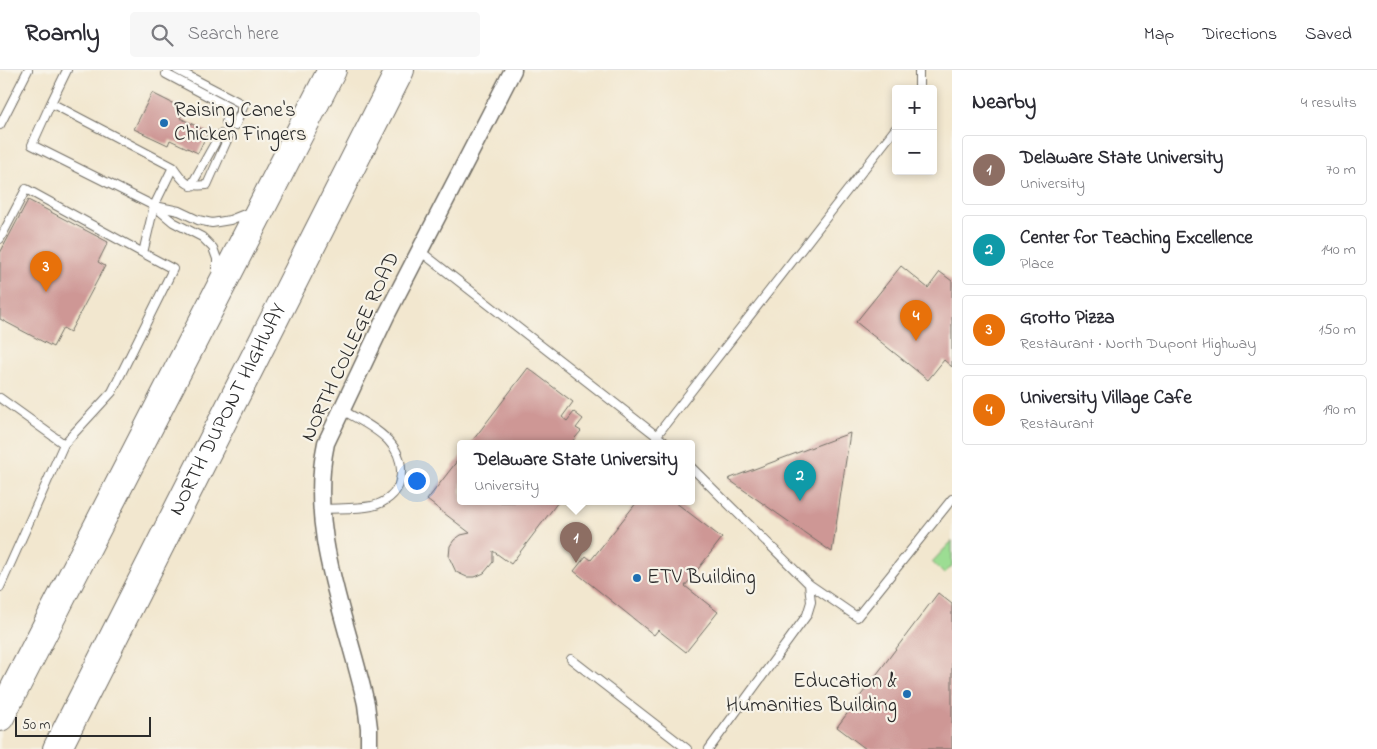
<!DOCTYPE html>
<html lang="en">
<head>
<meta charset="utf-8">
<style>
	:root { --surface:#fff; --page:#f7f7f7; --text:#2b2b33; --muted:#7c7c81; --line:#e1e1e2; --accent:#1f6fb2 }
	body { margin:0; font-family:"Indie Flower",sans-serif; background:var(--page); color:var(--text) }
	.controls { position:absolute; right:15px; top:15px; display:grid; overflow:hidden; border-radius:5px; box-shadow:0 2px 8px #0003 }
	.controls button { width:45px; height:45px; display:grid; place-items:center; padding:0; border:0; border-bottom:1px solid var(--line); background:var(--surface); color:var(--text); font:25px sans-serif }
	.scale { position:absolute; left:15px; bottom:12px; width:136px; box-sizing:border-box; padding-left:5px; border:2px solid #2b2b2b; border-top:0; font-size:14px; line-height:18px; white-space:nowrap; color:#2b2b2b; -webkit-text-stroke:4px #f7f3e8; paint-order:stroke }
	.you { position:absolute; left:416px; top:410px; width:18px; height:18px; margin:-12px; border:4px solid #fff; border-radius:50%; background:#1a73e8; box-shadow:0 0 0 8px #1a73e833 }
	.badge { display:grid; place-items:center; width:32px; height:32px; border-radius:50%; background:var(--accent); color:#fff; font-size:16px; font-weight:700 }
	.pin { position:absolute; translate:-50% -41px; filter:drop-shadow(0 1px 2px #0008) }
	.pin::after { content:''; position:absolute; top:26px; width:18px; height:15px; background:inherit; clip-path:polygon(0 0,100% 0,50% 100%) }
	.popup { position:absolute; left:457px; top:370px; width:238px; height:65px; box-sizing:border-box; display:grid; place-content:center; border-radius:5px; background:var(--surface); filter:drop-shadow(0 1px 4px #0005); font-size:16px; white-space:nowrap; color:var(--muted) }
	.popup b { font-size:19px; color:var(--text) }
	.popup::after { content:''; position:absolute; left:50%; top:100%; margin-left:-10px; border:10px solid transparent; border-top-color:var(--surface) }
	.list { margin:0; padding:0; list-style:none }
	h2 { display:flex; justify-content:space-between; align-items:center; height:65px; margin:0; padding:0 20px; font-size:21px }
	h2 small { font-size:16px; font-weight:400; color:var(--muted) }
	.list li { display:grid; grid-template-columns:32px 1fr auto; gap:15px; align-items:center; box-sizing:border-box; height:70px; margin:0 10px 10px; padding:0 10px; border:1px solid var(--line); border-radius:5px }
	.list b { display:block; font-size:19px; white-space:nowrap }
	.list p { margin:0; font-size:16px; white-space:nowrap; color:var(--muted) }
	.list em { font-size:16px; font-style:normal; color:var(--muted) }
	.icon { flex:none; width:28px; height:28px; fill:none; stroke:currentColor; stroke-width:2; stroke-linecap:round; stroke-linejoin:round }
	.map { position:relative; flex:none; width:952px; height:679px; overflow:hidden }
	header { display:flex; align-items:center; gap:30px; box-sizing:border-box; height:70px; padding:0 25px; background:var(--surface); border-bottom:1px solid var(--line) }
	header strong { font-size:24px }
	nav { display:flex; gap:28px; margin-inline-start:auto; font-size:18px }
	.search { width:350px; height:45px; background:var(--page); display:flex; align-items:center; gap:12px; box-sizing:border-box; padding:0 18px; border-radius:5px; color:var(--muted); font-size:19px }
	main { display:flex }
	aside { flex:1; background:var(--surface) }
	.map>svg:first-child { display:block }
</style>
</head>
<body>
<header>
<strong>Roamly</strong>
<div class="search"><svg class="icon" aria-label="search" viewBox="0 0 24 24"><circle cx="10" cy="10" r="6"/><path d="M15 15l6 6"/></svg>Search here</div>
<nav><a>Map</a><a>Directions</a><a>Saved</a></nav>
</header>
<main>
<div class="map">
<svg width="952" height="679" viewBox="0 0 952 679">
	<rect width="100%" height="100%" fill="#f7f3e8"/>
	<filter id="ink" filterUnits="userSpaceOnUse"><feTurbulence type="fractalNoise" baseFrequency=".02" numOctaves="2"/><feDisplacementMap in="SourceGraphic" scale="10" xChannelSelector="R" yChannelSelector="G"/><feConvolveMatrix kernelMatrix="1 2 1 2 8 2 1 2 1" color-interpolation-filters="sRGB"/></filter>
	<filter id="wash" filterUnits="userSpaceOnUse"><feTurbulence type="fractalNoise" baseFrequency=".0096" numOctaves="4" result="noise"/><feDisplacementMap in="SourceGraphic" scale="20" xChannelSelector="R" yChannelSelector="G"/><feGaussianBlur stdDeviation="1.12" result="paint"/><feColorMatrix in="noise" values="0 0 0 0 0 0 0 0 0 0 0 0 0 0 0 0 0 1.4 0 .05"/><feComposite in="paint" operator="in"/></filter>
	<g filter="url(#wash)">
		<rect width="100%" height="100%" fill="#f2e7cf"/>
		<!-- green -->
		<path fill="#9cdd93" stroke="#64845f" d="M952,471V496L944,504L932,492Z"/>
		<g id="blocks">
			<!-- building -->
			<path fill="#ce9795" d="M152,23L184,39L180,48L208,62L198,83L170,70L168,75L134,59Z
				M28,130L108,172L98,192L105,196L70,262L63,258L53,277L0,249V183Z
				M901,196L928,218L940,202L952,211V297L944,290L928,310L856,252Z
				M528,298L573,332L562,347L567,351L574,342L583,349L576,358L581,361L570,374H470Z
				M850,363L832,482L728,409L815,376Z
				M461,386V432H558L511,494L493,481V492L489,497L484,503L475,507H467L456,502L449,487L450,476L454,470L461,465L470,463L427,430Z
				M637,432H675L722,468L685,516L718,542L686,582L658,560L654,565L574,501L586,486L591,490Z
				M938,523L952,534V679H866L837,657Z"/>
		</g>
	</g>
	<g filter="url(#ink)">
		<use href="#blocks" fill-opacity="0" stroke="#716d64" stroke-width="1"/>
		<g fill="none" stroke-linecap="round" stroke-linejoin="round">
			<!-- service casing -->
			<g stroke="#716d64" stroke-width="10">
				<path id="service" d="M67,0L51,33L173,97C185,113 185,117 207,115L228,68
					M177,0L244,35L235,56
					M919,0V19
					M166,4L232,39L226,52
					M51,33L32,75L154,136L173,152L202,167L213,178L217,189V203
					M0,55L28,0
					M191,116L220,64
					M155,136L179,141L198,150L212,153L230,150L250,142
					M0,169L26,119L143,183
					M420,181L667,374
					M0,328L64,374L0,517
					M657,365L896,58
					M64,374L112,322L173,199L143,183L154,136L173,97
					M691,397L809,514L857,547L952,429
					M322,439C339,438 356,439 372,436C385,433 397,424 400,411C408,372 370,356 342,340
					M571,589L687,679
					M709,679L807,545L811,532L809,514"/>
			</g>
			<!-- minor casing -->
			<g stroke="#716d64" stroke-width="19">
				<path id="minor" d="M369,679V658L366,634C347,548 307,462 326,373L386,246L513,0"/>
			</g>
			<!-- trunk casing -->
			<g stroke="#716d64" stroke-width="30">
				<g id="trunk">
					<path d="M0,647L332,0"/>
					<path id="s1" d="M57,679L400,0"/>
				</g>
			</g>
			<!-- service -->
			<use href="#service" stroke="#fff" stroke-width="8"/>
			<!-- minor -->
			<use href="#minor" stroke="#fff" stroke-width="16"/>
			<!-- trunk -->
			<use href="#trunk" stroke="#fff" stroke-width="28"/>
		</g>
	</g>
	<!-- markers -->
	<g fill="#1f6fb2" stroke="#f7f3e8" stroke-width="2">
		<circle cx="164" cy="53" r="5"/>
		<circle cx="637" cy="508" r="5"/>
		<circle cx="907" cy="624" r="5"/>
	</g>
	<g text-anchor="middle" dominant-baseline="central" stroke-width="4.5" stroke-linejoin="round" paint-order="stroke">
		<!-- poi labels -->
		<g font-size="21" fill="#2b2b2b" stroke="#f7f3e8" text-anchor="start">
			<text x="174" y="41">Raising Cane's<tspan x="174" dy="24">Chicken Fingers</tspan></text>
			<text x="647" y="508">ETV Building</text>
			<text x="897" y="612" text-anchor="end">Education &amp;<tspan x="897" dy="24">Humanities Building</tspan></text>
		</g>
		<!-- street labels -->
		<g font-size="21" fill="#2b2b2b" stroke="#f7f3e8">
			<text transform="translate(351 277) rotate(-65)">NORTH COLLEGE ROAD</text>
			<text stroke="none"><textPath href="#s1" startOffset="380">NORTH DUPONT HIGHWAY</textPath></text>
		</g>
	</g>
</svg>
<div class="controls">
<button>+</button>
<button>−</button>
</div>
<div class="scale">50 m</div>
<div class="you"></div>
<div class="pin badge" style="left:576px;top:493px;background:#8d6e63">1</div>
<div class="popup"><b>Delaware State University</b>University</div>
<div class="pin badge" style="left:800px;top:431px;background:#0f9aa8">2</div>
<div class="pin badge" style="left:46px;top:222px;background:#e8710a">3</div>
<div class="pin badge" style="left:916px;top:271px;background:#e8710a">4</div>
</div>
<aside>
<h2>Nearby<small>4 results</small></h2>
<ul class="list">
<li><span class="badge" style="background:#8d6e63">1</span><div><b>Delaware State University</b><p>University</p></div><em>70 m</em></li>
<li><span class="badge" style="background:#0f9aa8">2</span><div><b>Center for Teaching Excellence</b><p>Place</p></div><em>140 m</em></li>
<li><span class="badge" style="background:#e8710a">3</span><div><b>Grotto Pizza</b><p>Restaurant · North Dupont Highway</p></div><em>150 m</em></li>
<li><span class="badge" style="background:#e8710a">4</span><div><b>University Village Cafe</b><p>Restaurant</p></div><em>190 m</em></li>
</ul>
</aside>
</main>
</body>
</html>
